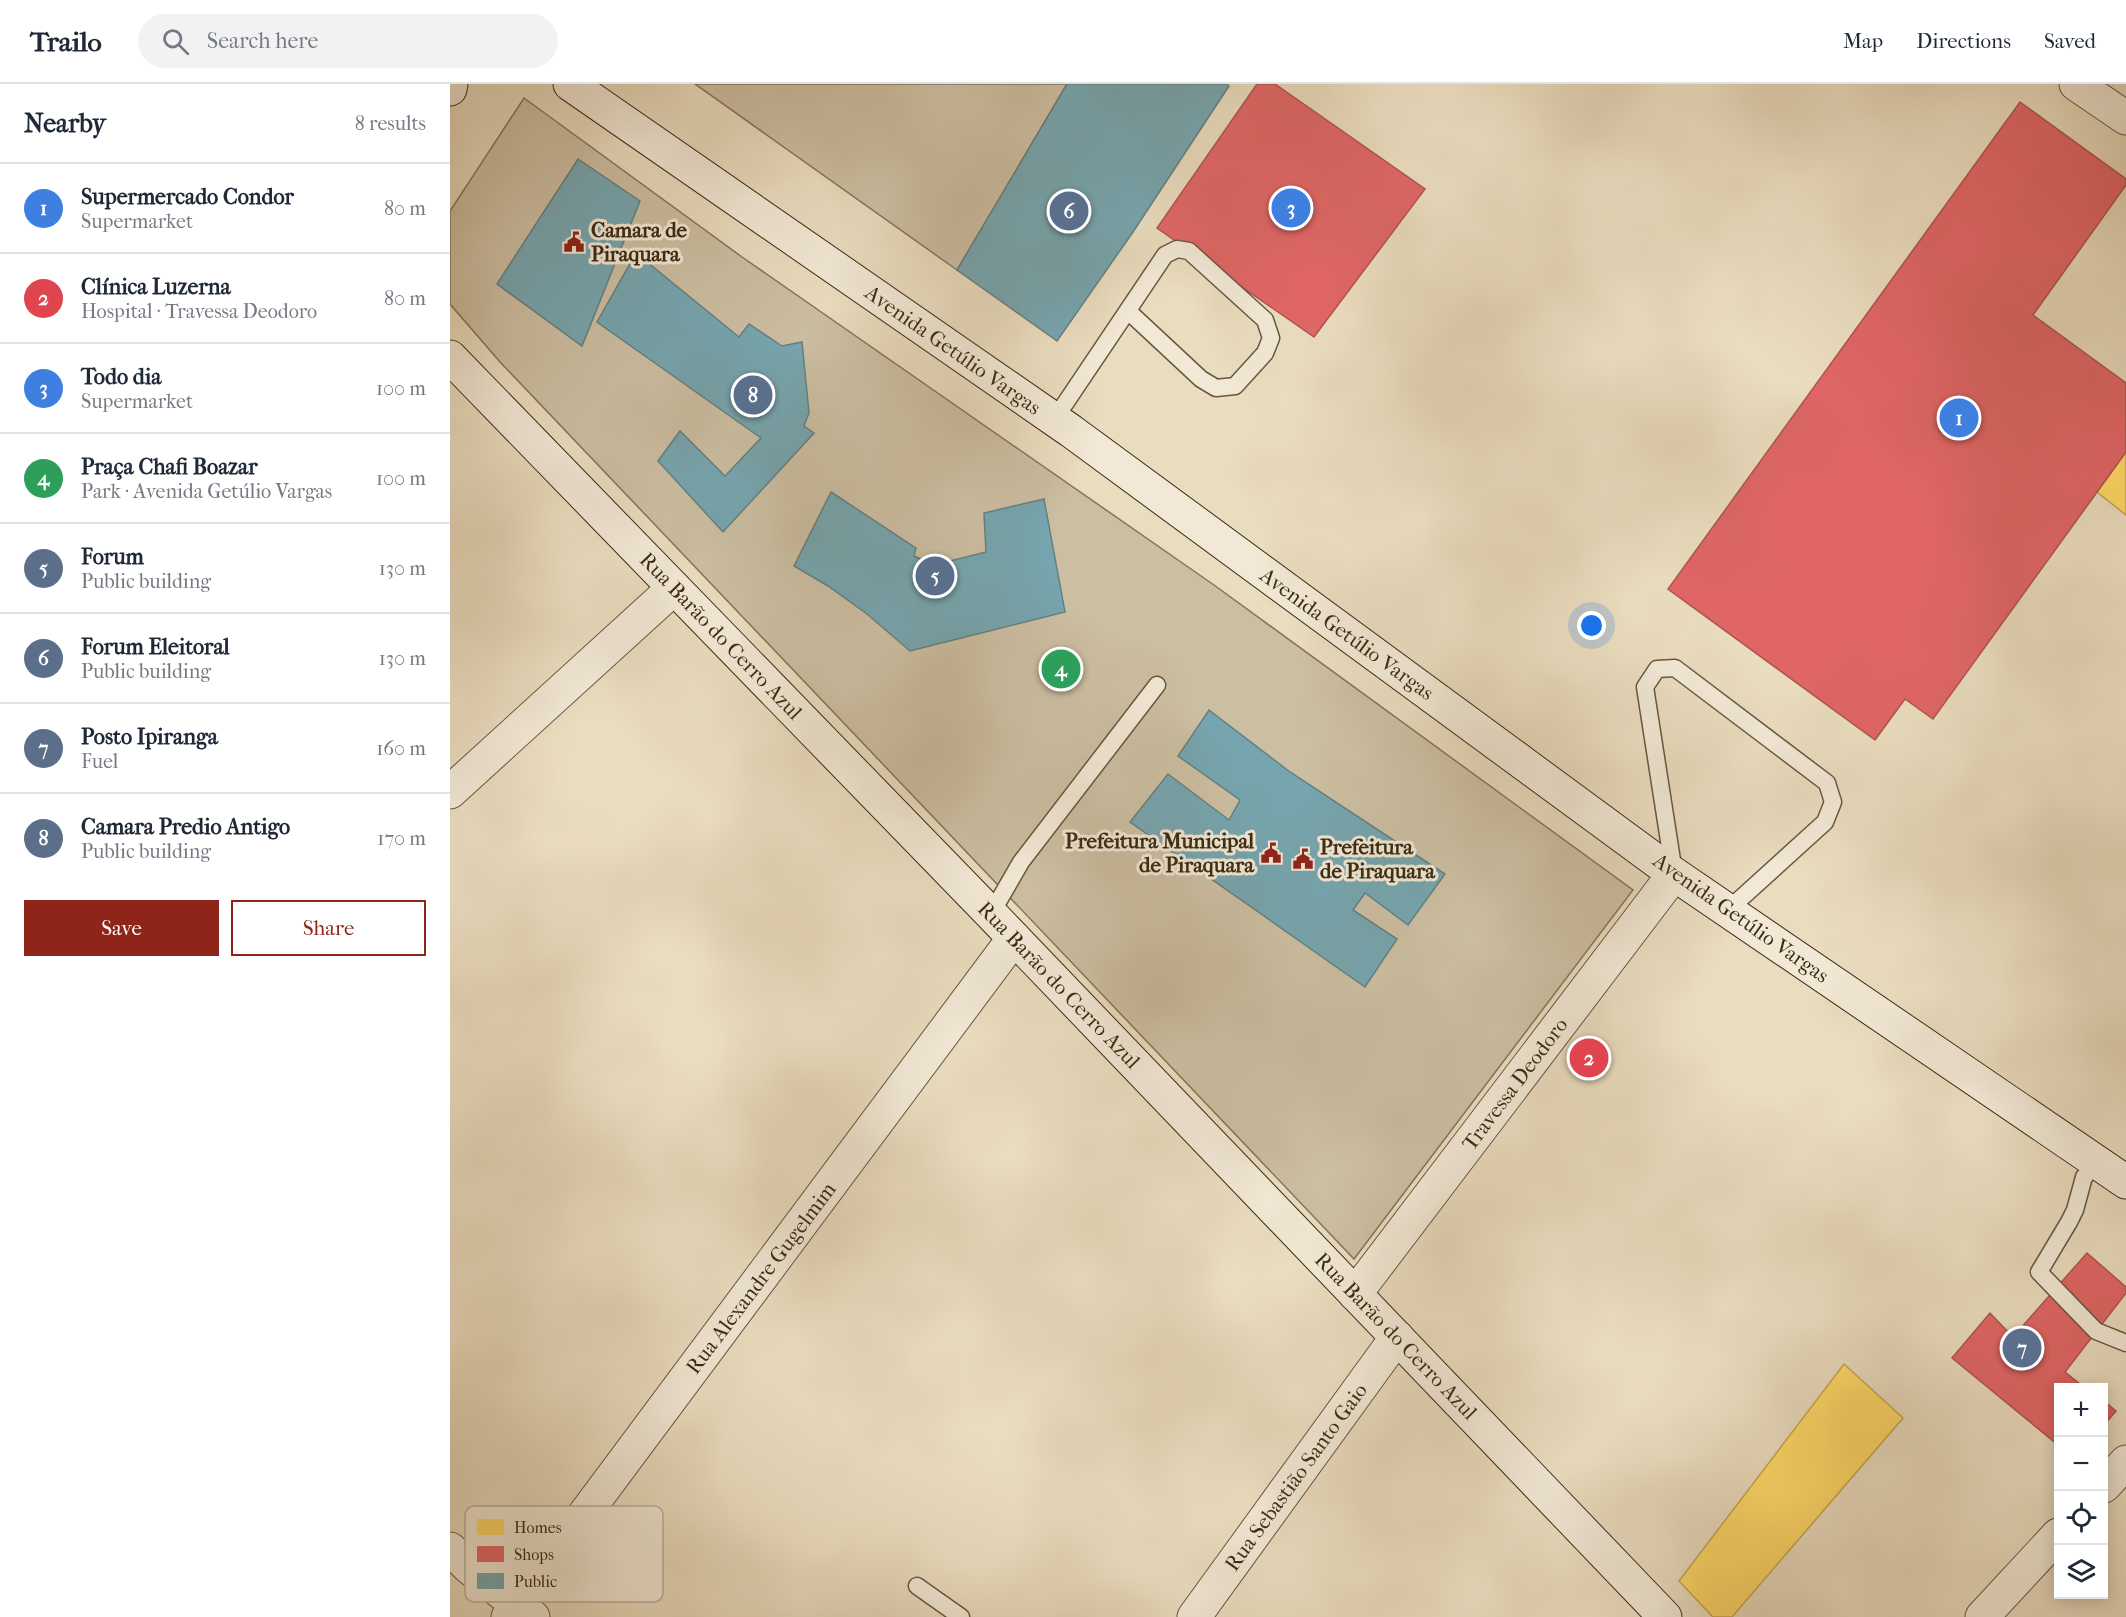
<!DOCTYPE html>
<html lang="en">
<head>
<meta charset="utf-8">
<style>
	:root { --surface:#fff; --page:#f2f2f3; --text:#1f2937; --muted:#747a83; --line:#e0e1e3; --accent:#8f2418 }
	body { margin:0; font-family:"IM FELL French Canon",serif; background:var(--page); color:var(--text) }
	.controls { position:absolute; right:18px; bottom:18px; display:grid; overflow:hidden; border-radius:0px; box-shadow:0 3px 15px #0003 }
	.controls button { width:54px; height:54px; display:grid; place-items:center; padding:0; border:0; border-bottom:2px solid var(--line); background:var(--surface); color:var(--text); font:30px sans-serif }
	.you { position:absolute; left:1142px; top:542px; width:21px; height:21px; margin:-15px; border:4px solid #fff; border-radius:50%; background:#1a73e8; box-shadow:0 0 0 9px #1a73e833 }
	.badge { display:grid; place-items:center; width:39px; height:39px; border-radius:50%; background:var(--accent); color:#fff; font-size:20px; font-weight:700 }
	.pin { position:absolute; translate:-50% -50%; border:3px solid #fff; box-shadow:0 2px 6px #0006 }
	.list { margin:0; padding:0; list-style:none }
	h2 { display:flex; justify-content:space-between; align-items:center; height:78px; margin:0; padding:0 24px; font-size:26px }
	h2 small { font-size:20px; font-weight:400; color:var(--muted) }
	.list li { display:grid; grid-template-columns:39px 1fr auto; gap:18px; align-items:center; box-sizing:border-box; height:90px; padding:0 24px; border-top:2px solid var(--line) }
	.list b { display:block; font-size:22px; white-space:nowrap }
	.list p { margin:0; font-size:20px; white-space:nowrap; color:var(--muted) }
	.list em { font-size:20px; font-style:normal; color:var(--muted) }
	.actions { display:flex; gap:12px; padding:18px 24px }
	.actions a { flex:1; padding:14px 0; border:2px solid var(--accent); border-radius:0px; text-align:center; font-size:21px; color:var(--accent) }
	.actions .main { background:var(--accent); color:#fff }
	.icon { flex:none; width:33px; height:33px; fill:none; stroke:currentColor; stroke-width:2; stroke-linecap:round; stroke-linejoin:round }
	.map { position:relative; flex:none; width:1676px; height:1533px; overflow:hidden }
	header { display:flex; align-items:center; gap:36px; box-sizing:border-box; height:84px; padding:0 30px; background:var(--surface); border-bottom:2px solid var(--line) }
	header strong { font-size:28px }
	nav { display:flex; gap:33px; margin-inline-start:auto; font-size:21px }
	.search { width:420px; height:54px; background:var(--page); display:flex; align-items:center; gap:15px; box-sizing:border-box; padding:0 21px; border-radius:33px; color:var(--muted); font-size:22px }
	main { display:flex }
	aside { flex:1; background:var(--surface) }
	.map>svg:first-child { display:block }
</style>
</head>
<body>
<header>
<strong>Trailo</strong>
<div class="search"><svg class="icon" aria-label="search" viewBox="0 0 24 24"><circle cx="10" cy="10" r="6"/><path d="M15 15l6 6"/></svg>Search here</div>
<nav><a>Map</a><a>Directions</a><a>Saved</a></nav>
</header>
<main>
<aside>
<h2>Nearby<small>8 results</small></h2>
<ul class="list">
<li><span class="badge" style="background:#3f7fe0">1</span><div><b>Supermercado Condor</b><p>Supermarket</p></div><em>80 m</em></li>
<li><span class="badge" style="background:#e0444e">2</span><div><b>Clínica Luzerna</b><p>Hospital · Travessa Deodoro</p></div><em>80 m</em></li>
<li><span class="badge" style="background:#3f7fe0">3</span><div><b>Todo dia</b><p>Supermarket</p></div><em>100 m</em></li>
<li><span class="badge" style="background:#2e9e5b">4</span><div><b>Praça Chafi Boazar</b><p>Park · Avenida Getúlio Vargas</p></div><em>100 m</em></li>
<li><span class="badge" style="background:#5c6f8a">5</span><div><b>Forum</b><p>Public building</p></div><em>130 m</em></li>
<li><span class="badge" style="background:#5c6f8a">6</span><div><b>Forum Eleitoral</b><p>Public building</p></div><em>130 m</em></li>
<li><span class="badge" style="background:#5c6f8a">7</span><div><b>Posto Ipiranga</b><p>Fuel</p></div><em>160 m</em></li>
<li><span class="badge" style="background:#5c6f8a">8</span><div><b>Camara Predio Antigo</b><p>Public building</p></div><em>170 m</em></li>
</ul>
<div class="actions"><a class="main">Save</a><a>Share</a></div>
</aside>
<div class="map">
<svg width="1676" height="1533" viewBox="0 0 1676 1533">
	<rect width="100%" height="100%" fill="#eadcbf"/>
	<filter id="stains"><feTurbulence type="fractalNoise" baseFrequency=".00333" numOctaves="4"/><feColorMatrix values="0 0 0 0 .2 0 0 0 0 .09 0 0 0 0 .02 0 0 0 .5 -.17"/></filter>
	<radialGradient id="worn" r=".72"><stop offset=".6" stop-color="#630" stop-opacity="0"/><stop offset="1" stop-color="#630" stop-opacity=".3"/></radialGradient>
	<!-- green -->
	<path fill="#ccbea2" stroke="#84745b" stroke-width="1.5" d="M245,0H617L507,186Z
		M74,14L292,173L764,501L1183,806L904,1175L50,278L0,220V127Z"/>
	<!-- homes -->
	<path fill="#ffd966" stroke="#c4a54d" stroke-width="1.5" d="M1676,368V431L1647,408Z
		M1394,1280L1453,1334L1282,1533H1263L1229,1497Z"/>
	<!-- shops -->
	<path fill="#e06666" stroke="#ae544d" stroke-width="1.5" d="M807,0H825L975,105L864,253L707,144Z
		M1570,18L1676,95V101L1583,231L1676,299V368L1483,635L1455,615L1425,656L1218,505Z
		M1637,1169L1676,1203V1209L1615,1288L1635,1304H1608V1361L1502,1274L1540,1229L1563,1253Z
		M1654,1317L1666,1327L1654,1341Z"/>
	<!-- public -->
	<path fill="#76a5af" stroke="#648080" stroke-width="1.5" d="M617,0H777L779,2L683,148L607,257L507,186Z
		M128,75L190,117L132,262L47,200Z
		M186,169L289,253L299,240L332,262L352,258L359,329L354,342L364,349L273,448L208,377L230,347L275,392L311,354L147,238Z
		M381,408L466,464L464,472L484,481L536,468L534,429L594,415L615,528L460,567L417,530L378,502L344,482Z
		M759,626L840,688L995,790L958,841L915,809L903,826L947,855L915,903L680,738L718,690L779,736L790,716L728,672Z"/>
	<g fill="none" stroke-linecap="round" stroke-linejoin="round">
		<!-- service casing -->
		<g stroke="#67573f" stroke-width="19">
			<path id="service" d="M604,336L715,171L727,165L739,167L815,236L821,254L815,269L785,302L766,304L751,295L678,227
				M1224,789L1195,603L1207,585L1225,584L1377,699L1383,718L1375,738L1278,826
				M541,830L571,778L707,601
				M1648,1078L1634,1093L1625,1126L1619,1138L1589,1188L1646,1247L1676,1259
				M467,1502L511,1533"/>
		</g>
		<!-- minor casing -->
		<g stroke="#67573f" stroke-width="35">
			<path id="minor" d="M0,708L224,504
				M0,1465L21,1485L83,1533
				M58,1533L564,854
				M744,1533L947,1253"/>
		</g>
		<!-- tertiary casing -->
		<g stroke="#67573f" stroke-width="35">
			<path id="tertiary" d="M1626,0L1676,34
				M905,1210L1224,790
				M1654,1402L1676,1378
				M1532,1533L1608,1451"/>
		</g>
		<!-- secondary casing -->
		<g stroke="#3b2b14" stroke-width="35">
			<path id="secondary" d="M120,0L621,347L1224,790L1676,1098
				M0,5L1,0
				M0,273L541,830L1215,1533"/>
		</g>
		<!-- service -->
		<use href="#service" stroke="#f1e8d5" stroke-width="16"/>
		<!-- minor -->
		<use href="#minor" stroke="#f1e8d5" stroke-width="33"/>
		<!-- tertiary -->
		<use href="#tertiary" stroke="#f1e8d5" stroke-width="33"/>
		<!-- secondary -->
		<use href="#secondary" stroke="#f1e8d5" stroke-width="33"/>
	</g>
	<!-- icons -->
	<defs>
		<g id="civic-bare" transform="scale(1.62)"><path d="M-.6-6.5H3V-4.5H.6V-3L4-1V1h2V6H-6V1h2V-1L-.6-3ZM-1.2 2.5V6h2.4V2.5Z" fill="#8f2418" stroke="#f1e8d5" stroke-width="2.5" paint-order="stroke"/></g>
	</defs>
	<g fill-rule="evenodd">
		<use href="#civic-bare" x="124" y="158"/>
		<use href="#civic-bare" x="821" y="769"/>
		<use href="#civic-bare" x="853" y="775"/>
	</g>
	<g text-anchor="middle" dominant-baseline="central" stroke-width="6" stroke-linejoin="round" paint-order="stroke">
		<!-- poi labels -->
		<g font-size="21" font-weight="bold" fill="#3b2b14" stroke="#f1e8d5" text-anchor="start">
			<text x="141" y="146">Camara de<tspan x="141" dy="24">Piraquara</tspan></text>
			<text x="804" y="757" text-anchor="end">Prefeitura Municipal<tspan x="804" dy="24">de Piraquara</tspan></text>
			<text x="870" y="763">Prefeitura<tspan x="870" dy="24">de Piraquara</tspan></text>
		</g>
		<!-- street labels -->
		<g font-size="21" fill="#3b2b14" stroke="#f1e8d5">
			<text transform="translate(503 266) rotate(35)">Avenida Getúlio Vargas</text>
			<text transform="translate(897 550) rotate(36)">Avenida Getúlio Vargas</text>
			<text transform="translate(271 552) rotate(46)">Rua Barão do Cerro Azul</text>
			<text transform="translate(1291 834) rotate(35)">Avenida Getúlio Vargas</text>
			<text transform="translate(609 901) rotate(46)">Rua Barão do Cerro Azul</text>
			<text transform="translate(1065 1000) rotate(-53)">Travessa Deodoro</text>
			<text transform="translate(311 1194) rotate(-53)">Rua Alexandre Gugelmim</text>
			<text transform="translate(946 1252) rotate(46)">Rua Barão do Cerro Azul</text>
			<text transform="translate(846 1393) rotate(-54)">Rua Sebastião Santo Gaio</text>
		</g>
	</g>
	<!-- legend -->
	<rect x="15" y="1422" width="198" height="96" rx="9" fill="#f1e8d5" stroke="#baaf9b" stroke-width="1.5"/>
	<rect x="27" y="1435" width="27" height="16" fill="#ffd966"/>
	<rect x="27" y="1462" width="27" height="16" fill="#e06666"/>
	<rect x="27" y="1489" width="27" height="16" fill="#76a5af"/>
	<g font-size="16" fill="#3b2b14">
		<text x="64" y="1449">Homes</text>
		<text x="64" y="1476">Shops</text>
		<text x="64" y="1503">Public</text>
	</g>
	<rect width="100%" height="100%" filter="url(#stains)"/>
	<rect width="100%" height="100%" fill="url(#worn)"/>
</svg>
<div class="controls">
<button>+</button>
<button>−</button>
<button><svg class="icon" aria-label="locate" viewBox="0 0 24 24"><circle cx="12" cy="12" r="6"/><path d="M12 2v4M12 18v4M2 12h4M18 12h4"/></svg></button>
<button><svg class="icon" aria-label="layers" viewBox="0 0 24 24"><path d="M12 4l9 5-9 5-9-5zM3 14l9 5 9-5"/></svg></button>
</div>
<div class="you"></div>
<div class="pin badge" style="left:1509px;top:334px;background:#3f7fe0">1</div>
<div class="pin badge" style="left:1139px;top:974px;background:#e0444e">2</div>
<div class="pin badge" style="left:841px;top:124px;background:#3f7fe0">3</div>
<div class="pin badge" style="left:611px;top:585px;background:#2e9e5b">4</div>
<div class="pin badge" style="left:485px;top:492px;background:#5c6f8a">5</div>
<div class="pin badge" style="left:619px;top:127px;background:#5c6f8a">6</div>
<div class="pin badge" style="left:1572px;top:1264px;background:#5c6f8a">7</div>
<div class="pin badge" style="left:303px;top:311px;background:#5c6f8a">8</div>
</div>
</main>
</body>
</html>
